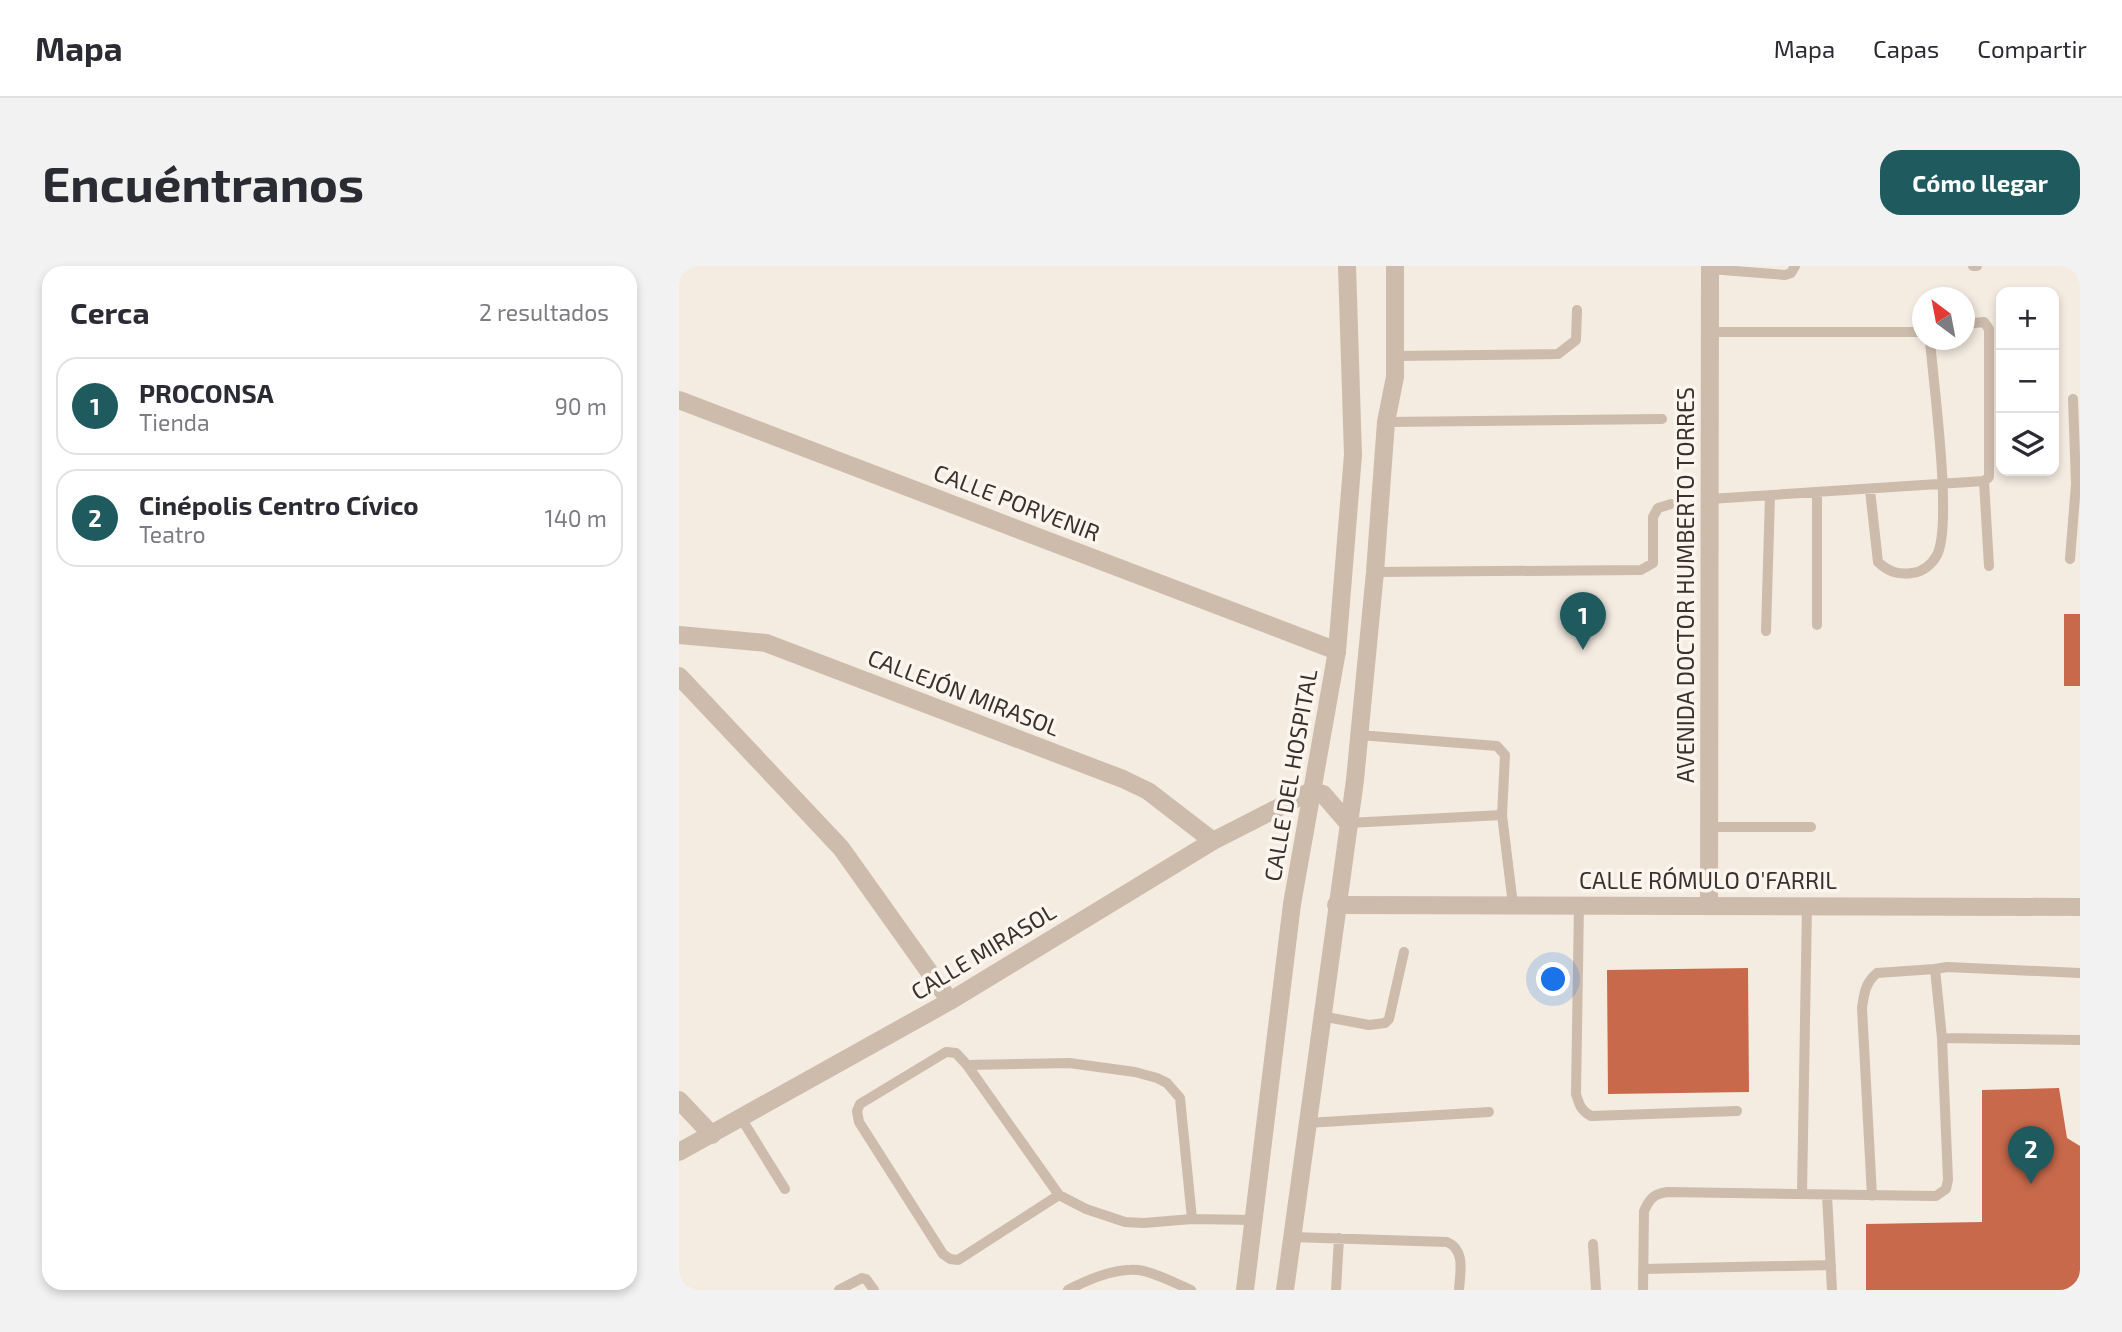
<!DOCTYPE html>
<html lang="es">
<head>
<meta charset="utf-8">
<style>
	:root { --surface:#fff; --page:#f2f2f3; --text:#2b2b33; --muted:#7c7c81; --line:#e1e1e2; --accent:#1f5a5e }
	body { margin:0; font-family:"Exo 2",sans-serif; background:var(--page); color:var(--text) }
	.controls { position:absolute; right:21px; top:21px; display:grid; overflow:hidden; border-radius:14px; box-shadow:0 4px 10px #0003 }
	.controls button { width:63px; height:63px; display:grid; place-items:center; padding:0; border:0; border-bottom:2px solid var(--line); background:var(--surface); color:var(--text); font:35px sans-serif }
	.compass { position:absolute; left:1233px; top:21px; width:63px; height:63px; border-radius:50%; background:var(--surface); box-shadow:0 4px 10px #0003; rotate:328deg }
	.you { position:absolute; left:875px; top:714px; width:24px; height:24px; margin:-18px; border:5px solid #fff; border-radius:50%; background:#1a73e8; box-shadow:0 0 0 10px #1a73e833 }
	.badge { display:grid; place-items:center; width:46px; height:46px; border-radius:50%; background:var(--accent); color:#fff; font-size:23px; font-weight:700 }
	.pin { position:absolute; translate:-50% -58px; filter:drop-shadow(0 2px 4px #0008) }
	.pin::after { content:''; position:absolute; top:37px; width:24px; height:21px; background:inherit; clip-path:polygon(0 0,100% 0,50% 100%) }
	.list { margin:0; padding:0; list-style:none }
	h2 { display:flex; justify-content:space-between; align-items:center; height:91px; margin:0; padding:0 28px; font-size:30px }
	h2 small { font-size:23px; font-weight:400; color:var(--muted) }
	.list li { display:grid; grid-template-columns:46px 1fr auto; gap:21px; align-items:center; box-sizing:border-box; height:98px; margin:0 14px 14px; padding:0 14px; border:2px solid var(--line); border-radius:21px }
	.list b { display:block; font-size:26px; white-space:nowrap }
	.list p { margin:0; font-size:23px; white-space:nowrap; color:var(--muted) }
	.list em { font-size:23px; font-style:normal; color:var(--muted) }
	.icon { flex:none; width:38px; height:38px; fill:none; stroke:currentColor; stroke-width:2; stroke-linecap:round; stroke-linejoin:round }
	.map { position:relative; flex:none; width:1401px; height:1024px; overflow:hidden; border-radius:21px }
	header { display:flex; align-items:center; gap:42px; box-sizing:border-box; height:98px; padding:0 35px; background:var(--surface); border-bottom:2px solid var(--line) }
	header strong { font-size:33px }
	nav { display:flex; gap:38px; margin-inline-start:auto; font-size:24px }
	.intro { display:flex; align-items:center; justify-content:space-between; box-sizing:border-box; height:168px; padding:0 42px }
	h1 { margin:0; font-size:49px }
	.button { padding:18px 32px; border-radius:21px; background:var(--accent); color:#fff; font-size:24px; font-weight:700 }
	main { display:flex; gap:42px; padding:0 42px }
	aside { flex:1; background:var(--surface); border-radius:21px; box-shadow:0 4px 10px #0003 }
	.map>svg:first-child { display:block }
</style>
</head>
<body>
<header>
<strong>Mapa</strong>
<nav><a>Mapa</a><a>Capas</a><a>Compartir</a></nav>
</header>
<div class="intro"><h1>Encuéntranos</h1><a class="button">Cómo llegar</a></div>
<main>
<aside>
<h2>Cerca<small>2 resultados</small></h2>
<ul class="list">
<li><span class="badge">1</span><div><b>PROCONSA</b><p>Tienda</p></div><em>90 m</em></li>
<li><span class="badge">2</span><div><b>Cinépolis Centro Cívico</b><p>Teatro</p></div><em>140 m</em></li>
</ul>
</aside>
<div class="map">
<svg width="1401" height="1024" viewBox="0 0 1401 1024">
	<rect width="100%" height="100%" fill="#f4ebe1"/>
	<!-- building -->
	<path fill="#c8694b" d="M1385,348H1401V420H1385Z
		M1069,702L1070,826L929,828L928,704Z
		M1380,822L1388,872L1401,880V1024H1187V958L1303,956V824Z"/>
	<g fill="none" stroke-linecap="round" stroke-linejoin="round">
		<!-- service -->
		<path stroke="#cdbbac" stroke-width="10" d="M1294,0H1298
			M1031,3L1106,9L1112,7L1116,0
			M1031,66H1244
			M716,90L879,88L897,74L898,44
			M1394,133L1397,218H1401
			M707,156L983,153
			M1305,215L1310,300
			M1191,224L1199,296C1210,306 1219,309 1233,307C1244,306 1253,298 1258,289C1274,258 1254,115 1251,74
			M1138,227V359
			M1031,233L1305,215L1310,211V63L1305,56L1286,58
			M1391,293L1397,218
			M696,306L962,304L974,297V251L979,242L992,238
			M1087,365L1091,230
			M680,469L818,480L826,489L823,549
			M669,557L823,549L834,639
			M1030,561H1132
			M900,638L897,828C900,838 902,845 912,850L1058,845
			M642,750L690,759L706,757L710,753L725,686
			M1263,772L1256,703L1268,701L1401,707
			M288,799L390,797L456,806L478,812L488,817L501,832L513,953
			M62,852L106,923
			M628,857L810,846
			M1123,928L1128,640
			M380,929L279,994L271,993L264,988L180,856L178,845L181,838L267,786L277,787L288,799L380,929L407,943L446,956L465,957L513,953L575,954
			M1148,929L1153,1024
			M1193,930L1183,742C1185,728 1186,717 1198,707L1256,703
			M613,971L768,976C787,984 781,1007 780,1024
			M914,978L917,1024
			M964,1003L1152,999
			M160,1024L183,1012L187,1013L195,1024
			M389,1024C408,1014 436,1002 459,1004C476,1006 495,1017 512,1024
			M657,1024L660,972
			M964,1024L965,945C971,932 975,928 988,926L1257,930L1267,923L1269,914L1263,772L1401,774"/>
		<!-- minor -->
		<path stroke="#cdbbac" stroke-width="18" d="M0,134L658,385
			M0,369L87,377L444,513L469,525L534,575
			M0,410L162,582L271,735
			M657,639L1401,641
			M1030,639L1031,0
			M0,834L33,869
			M0,886L271,735L534,575L632,525"/>
		<!-- tertiary -->
		<path stroke="#cdbbac" stroke-width="18" d="M632,525L644,528L669,557
			M566,1024L613,638L658,385L674,189L668,0
			M606,1024L676,514L696,306L707,156L716,111V0"/>
	</g>
	<g text-anchor="middle" dominant-baseline="central" stroke-width="7" stroke-linejoin="round" paint-order="stroke">
		<!-- street labels -->
		<g font-size="23" fill="#3b302b" stroke="#fbf5ee">
			<text transform="translate(338 236) rotate(21)">CALLE PORVENIR</text>
			<text transform="translate(1006 319) rotate(-90)">AVENIDA DOCTOR HUMBERTO TORRES</text>
			<text transform="translate(285 426) rotate(21)">CALLEJÓN MIRASOL</text>
			<text transform="translate(611 509) rotate(-80)">CALLE DEL HOSPITAL</text>
			<text x="1029" y="614">CALLE RÓMULO O'FARRIL</text>
			<text transform="translate(304 685) rotate(-31)">CALLE MIRASOL</text>
		</g>
	</g>
</svg>
<div class="controls">
<button>+</button>
<button>−</button>
<button><svg class="icon" aria-label="layers" viewBox="0 0 24 24"><path d="M12 4l9 5-9 5-9-5zM3 14l9 5 9-5"/></svg></button>
</div>
<svg class="compass" viewBox="-18 -18 36 36"><path d="M0-13l5 13h-10z" fill="#e53935"/><path d="M0 13l5-13h-10z" fill="#7c7c81"/></svg>
<div class="you"></div>
<div class="pin badge" style="left:904px;top:384px">1</div>
<div class="pin badge" style="left:1352px;top:918px">2</div>
</div>
</main>
</body>
</html>
